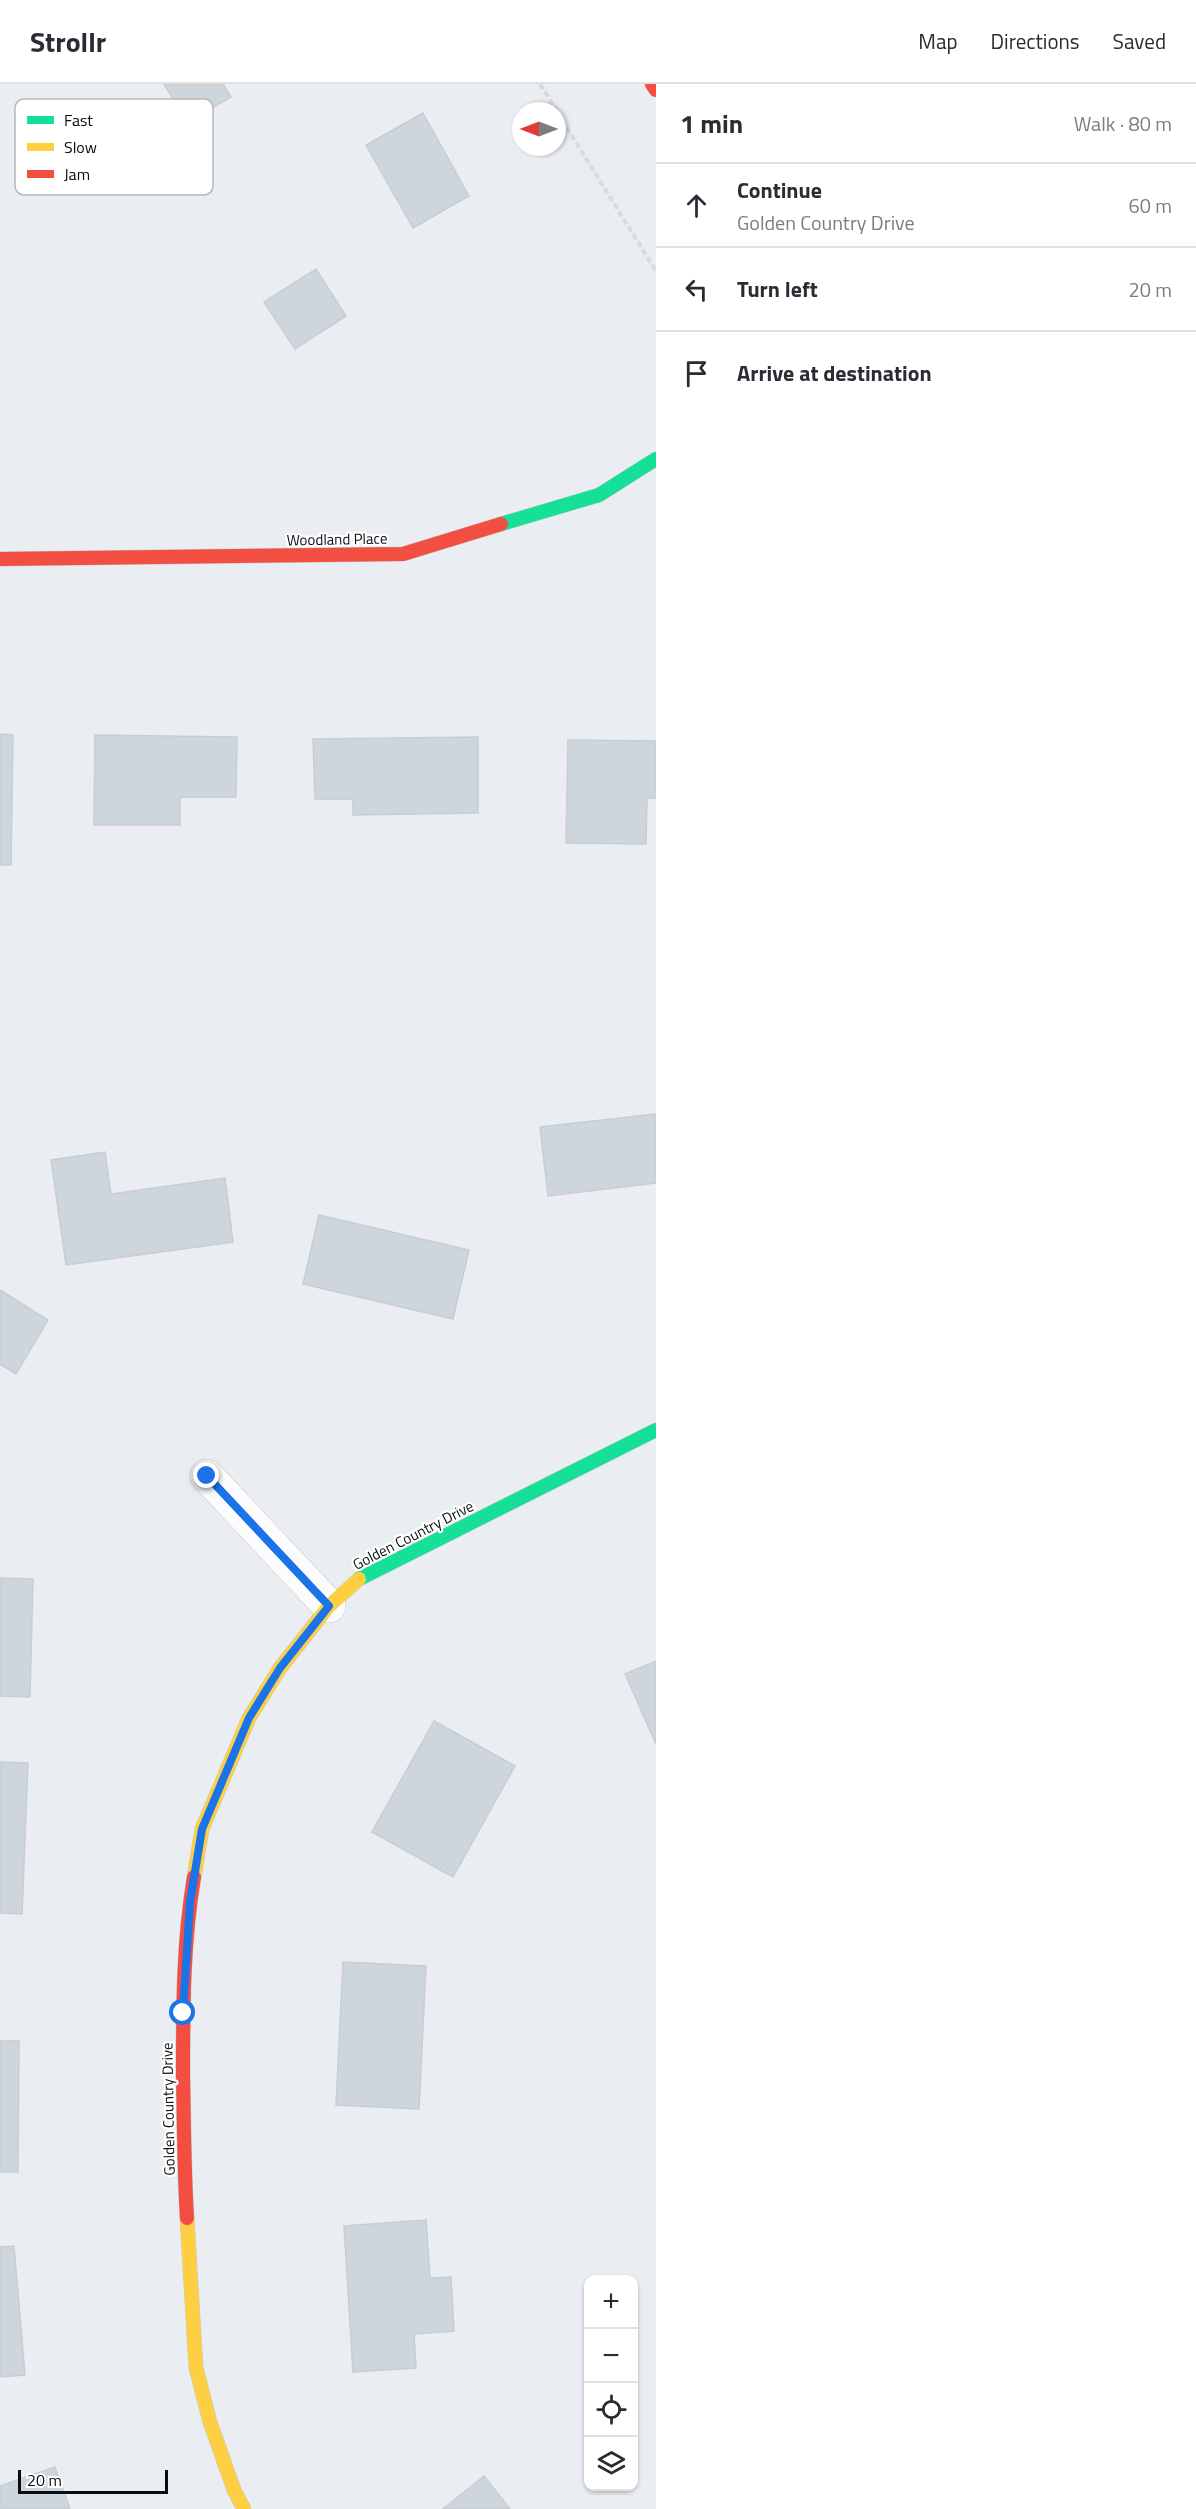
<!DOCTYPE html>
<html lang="en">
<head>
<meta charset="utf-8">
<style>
	:root { --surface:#fff; --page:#f2f2f3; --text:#2b2b33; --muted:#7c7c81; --line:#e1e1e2 }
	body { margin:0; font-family:"Titillium Web",sans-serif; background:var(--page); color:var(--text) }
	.controls { position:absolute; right:18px; bottom:18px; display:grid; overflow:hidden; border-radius:12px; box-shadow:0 2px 4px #0004 }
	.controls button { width:54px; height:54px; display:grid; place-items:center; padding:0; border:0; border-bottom:2px solid var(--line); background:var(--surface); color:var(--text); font:30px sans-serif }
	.compass { position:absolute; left:512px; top:18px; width:54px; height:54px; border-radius:50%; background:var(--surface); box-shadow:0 2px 4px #0004; rotate:270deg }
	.scale { position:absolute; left:18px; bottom:15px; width:150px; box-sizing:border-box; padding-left:6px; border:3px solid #0a0d0f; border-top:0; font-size:16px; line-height:21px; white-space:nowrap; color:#0a0d0f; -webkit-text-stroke:4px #fff; paint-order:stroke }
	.stop { position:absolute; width:18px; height:18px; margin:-14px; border:4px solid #1a73e8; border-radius:50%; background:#fff }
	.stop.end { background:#1a73e8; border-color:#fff; box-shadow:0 2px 6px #0008 }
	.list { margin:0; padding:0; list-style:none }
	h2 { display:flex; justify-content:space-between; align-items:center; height:78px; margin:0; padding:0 24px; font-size:26px }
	h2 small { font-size:20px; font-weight:400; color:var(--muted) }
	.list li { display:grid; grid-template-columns:39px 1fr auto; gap:18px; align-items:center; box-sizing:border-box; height:84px; padding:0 24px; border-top:2px solid var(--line) }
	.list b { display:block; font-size:22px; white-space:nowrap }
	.list p { margin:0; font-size:20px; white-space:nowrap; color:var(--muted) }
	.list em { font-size:20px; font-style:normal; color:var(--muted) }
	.icon { flex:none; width:33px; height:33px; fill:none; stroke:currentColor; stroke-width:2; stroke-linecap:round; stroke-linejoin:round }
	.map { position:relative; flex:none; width:656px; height:2425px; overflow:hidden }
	header { display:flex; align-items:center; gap:36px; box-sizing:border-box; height:84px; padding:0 30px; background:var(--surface); border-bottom:2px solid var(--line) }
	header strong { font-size:28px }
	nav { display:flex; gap:33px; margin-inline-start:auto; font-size:21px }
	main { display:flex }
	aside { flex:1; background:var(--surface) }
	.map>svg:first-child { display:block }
</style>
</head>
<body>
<header>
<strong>Strollr</strong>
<nav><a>Map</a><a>Directions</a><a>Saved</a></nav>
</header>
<main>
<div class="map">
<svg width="656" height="2425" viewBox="0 0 656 2425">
	<rect width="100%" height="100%" fill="#eaeef2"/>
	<!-- building -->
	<path fill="#ced6dd" stroke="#cacdd0" stroke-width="1.5" d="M164,0H223L231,13L187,39Z
		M423,29L469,112L413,144L366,61Z
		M316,185L346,232L295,265L264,218Z
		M0,650L13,651L11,781H0Z
		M95,651L237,653L236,713H180V741H94Z
		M478,653V729L353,731V715H315L313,655Z
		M568,656L656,657V714H647L646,760L566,759Z
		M656,1030V1099L548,1112L540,1043Z
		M105,1068L111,1110L225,1094L233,1158L66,1181L51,1076Z
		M319,1131L469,1166L453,1235L303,1200Z
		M0,1206L48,1236L16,1290L0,1280Z
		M0,1494L33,1495L30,1613L0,1612Z
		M656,1577V1660L625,1590Z
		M434,1637L515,1682L453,1793L372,1748Z
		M0,1678L28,1679L22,1830L0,1829Z
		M343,1878L426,1882L419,2025L336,2021Z
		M0,1957H19L18,2088H0Z
		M426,2136L430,2194L451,2193L454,2247L414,2250L416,2284L353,2288L344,2142Z
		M14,2162L25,2291L0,2293V2163Z
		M55,2383L70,2425H0V2402Z
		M484,2392L510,2425H443Z"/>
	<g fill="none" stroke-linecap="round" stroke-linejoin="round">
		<!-- street casing -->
		<g stroke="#c8ccce" stroke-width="34">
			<path id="street" d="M207,1392L329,1522"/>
		</g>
		<!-- fast casing -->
		<g stroke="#c8ccce" stroke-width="15">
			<path id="fast" d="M501,440L599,411L656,375
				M359,1495L656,1346"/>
		</g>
		<!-- slow casing -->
		<g stroke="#c8ccce" stroke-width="15">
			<path id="slow" d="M194,1793L202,1745L249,1634L280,1584L329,1522L359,1495
				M187,2134L196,2284L210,2338L234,2406L244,2425"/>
		</g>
		<!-- jam casing -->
		<g stroke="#c8ccce" stroke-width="15">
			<path id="jam" d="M652,0L656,6
				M0,475L403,470L501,440
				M187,2134C184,2086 184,2039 183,1991C183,1925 183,1858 194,1793"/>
		</g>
		<!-- path -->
		<path stroke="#d9dadb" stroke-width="4" stroke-dasharray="6 3" stroke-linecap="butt" d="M540,0L557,27
			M557,28L656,187"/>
		<!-- street -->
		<use href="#street" stroke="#fcfcfd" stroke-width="33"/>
		<!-- fast -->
		<use href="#fast" stroke="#16e098" stroke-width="14"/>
		<!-- slow -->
		<use href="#slow" stroke="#ffcf43" stroke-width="14"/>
		<!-- jam -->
		<use href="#jam" stroke="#f24e42" stroke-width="14"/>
	</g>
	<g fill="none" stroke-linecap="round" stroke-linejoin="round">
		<!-- route -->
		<path stroke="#1a73e8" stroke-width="8" d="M183,1929L190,1818L202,1745L249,1634L280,1584L329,1522L207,1392"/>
	</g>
	<g text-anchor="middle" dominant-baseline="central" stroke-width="4.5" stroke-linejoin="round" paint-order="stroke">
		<!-- street labels -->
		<g font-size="15" fill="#0a0d0f" stroke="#fff">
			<text transform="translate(337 455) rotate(-1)">Woodland Place</text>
			<text transform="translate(413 1451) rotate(-27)">Golden Country Drive</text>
			<text transform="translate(168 2025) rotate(-91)">Golden Country Drive</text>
		</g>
	</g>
	<!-- legend -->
	<rect x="15" y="15" width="198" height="96" rx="9" fill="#fff" stroke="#b6b6b7" stroke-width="1.5"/>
	<rect x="27" y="32" width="27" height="8" fill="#16e098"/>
	<rect x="27" y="59" width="27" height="8" fill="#ffcf43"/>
	<rect x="27" y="86" width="27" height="8" fill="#f24e42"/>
	<g font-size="16" fill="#0a0d0f">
		<text x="64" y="42">Fast</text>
		<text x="64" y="69">Slow</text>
		<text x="64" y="96">Jam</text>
	</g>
</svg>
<div class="controls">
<button>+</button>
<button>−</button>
<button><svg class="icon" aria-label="locate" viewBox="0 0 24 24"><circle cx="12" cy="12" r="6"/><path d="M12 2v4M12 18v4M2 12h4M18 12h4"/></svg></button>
<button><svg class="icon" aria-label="layers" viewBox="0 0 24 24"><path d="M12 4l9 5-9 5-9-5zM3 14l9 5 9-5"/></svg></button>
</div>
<svg class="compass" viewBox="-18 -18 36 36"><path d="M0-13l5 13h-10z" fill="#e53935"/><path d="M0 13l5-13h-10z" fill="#7c7c81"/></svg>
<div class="scale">20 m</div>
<div class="stop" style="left:183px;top:1929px"></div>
<div class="stop end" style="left:207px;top:1392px"></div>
</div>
<aside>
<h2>1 min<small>Walk · 80 m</small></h2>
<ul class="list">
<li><svg class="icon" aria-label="ahead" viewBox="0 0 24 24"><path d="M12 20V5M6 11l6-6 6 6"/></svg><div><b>Continue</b><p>Golden Country Drive</p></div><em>60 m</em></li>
<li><svg class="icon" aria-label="left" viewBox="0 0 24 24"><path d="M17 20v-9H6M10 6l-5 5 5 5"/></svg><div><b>Turn left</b></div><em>20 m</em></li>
<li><svg class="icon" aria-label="arrive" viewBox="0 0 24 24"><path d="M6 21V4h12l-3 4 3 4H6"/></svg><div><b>Arrive at destination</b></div></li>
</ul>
</aside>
</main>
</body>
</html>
